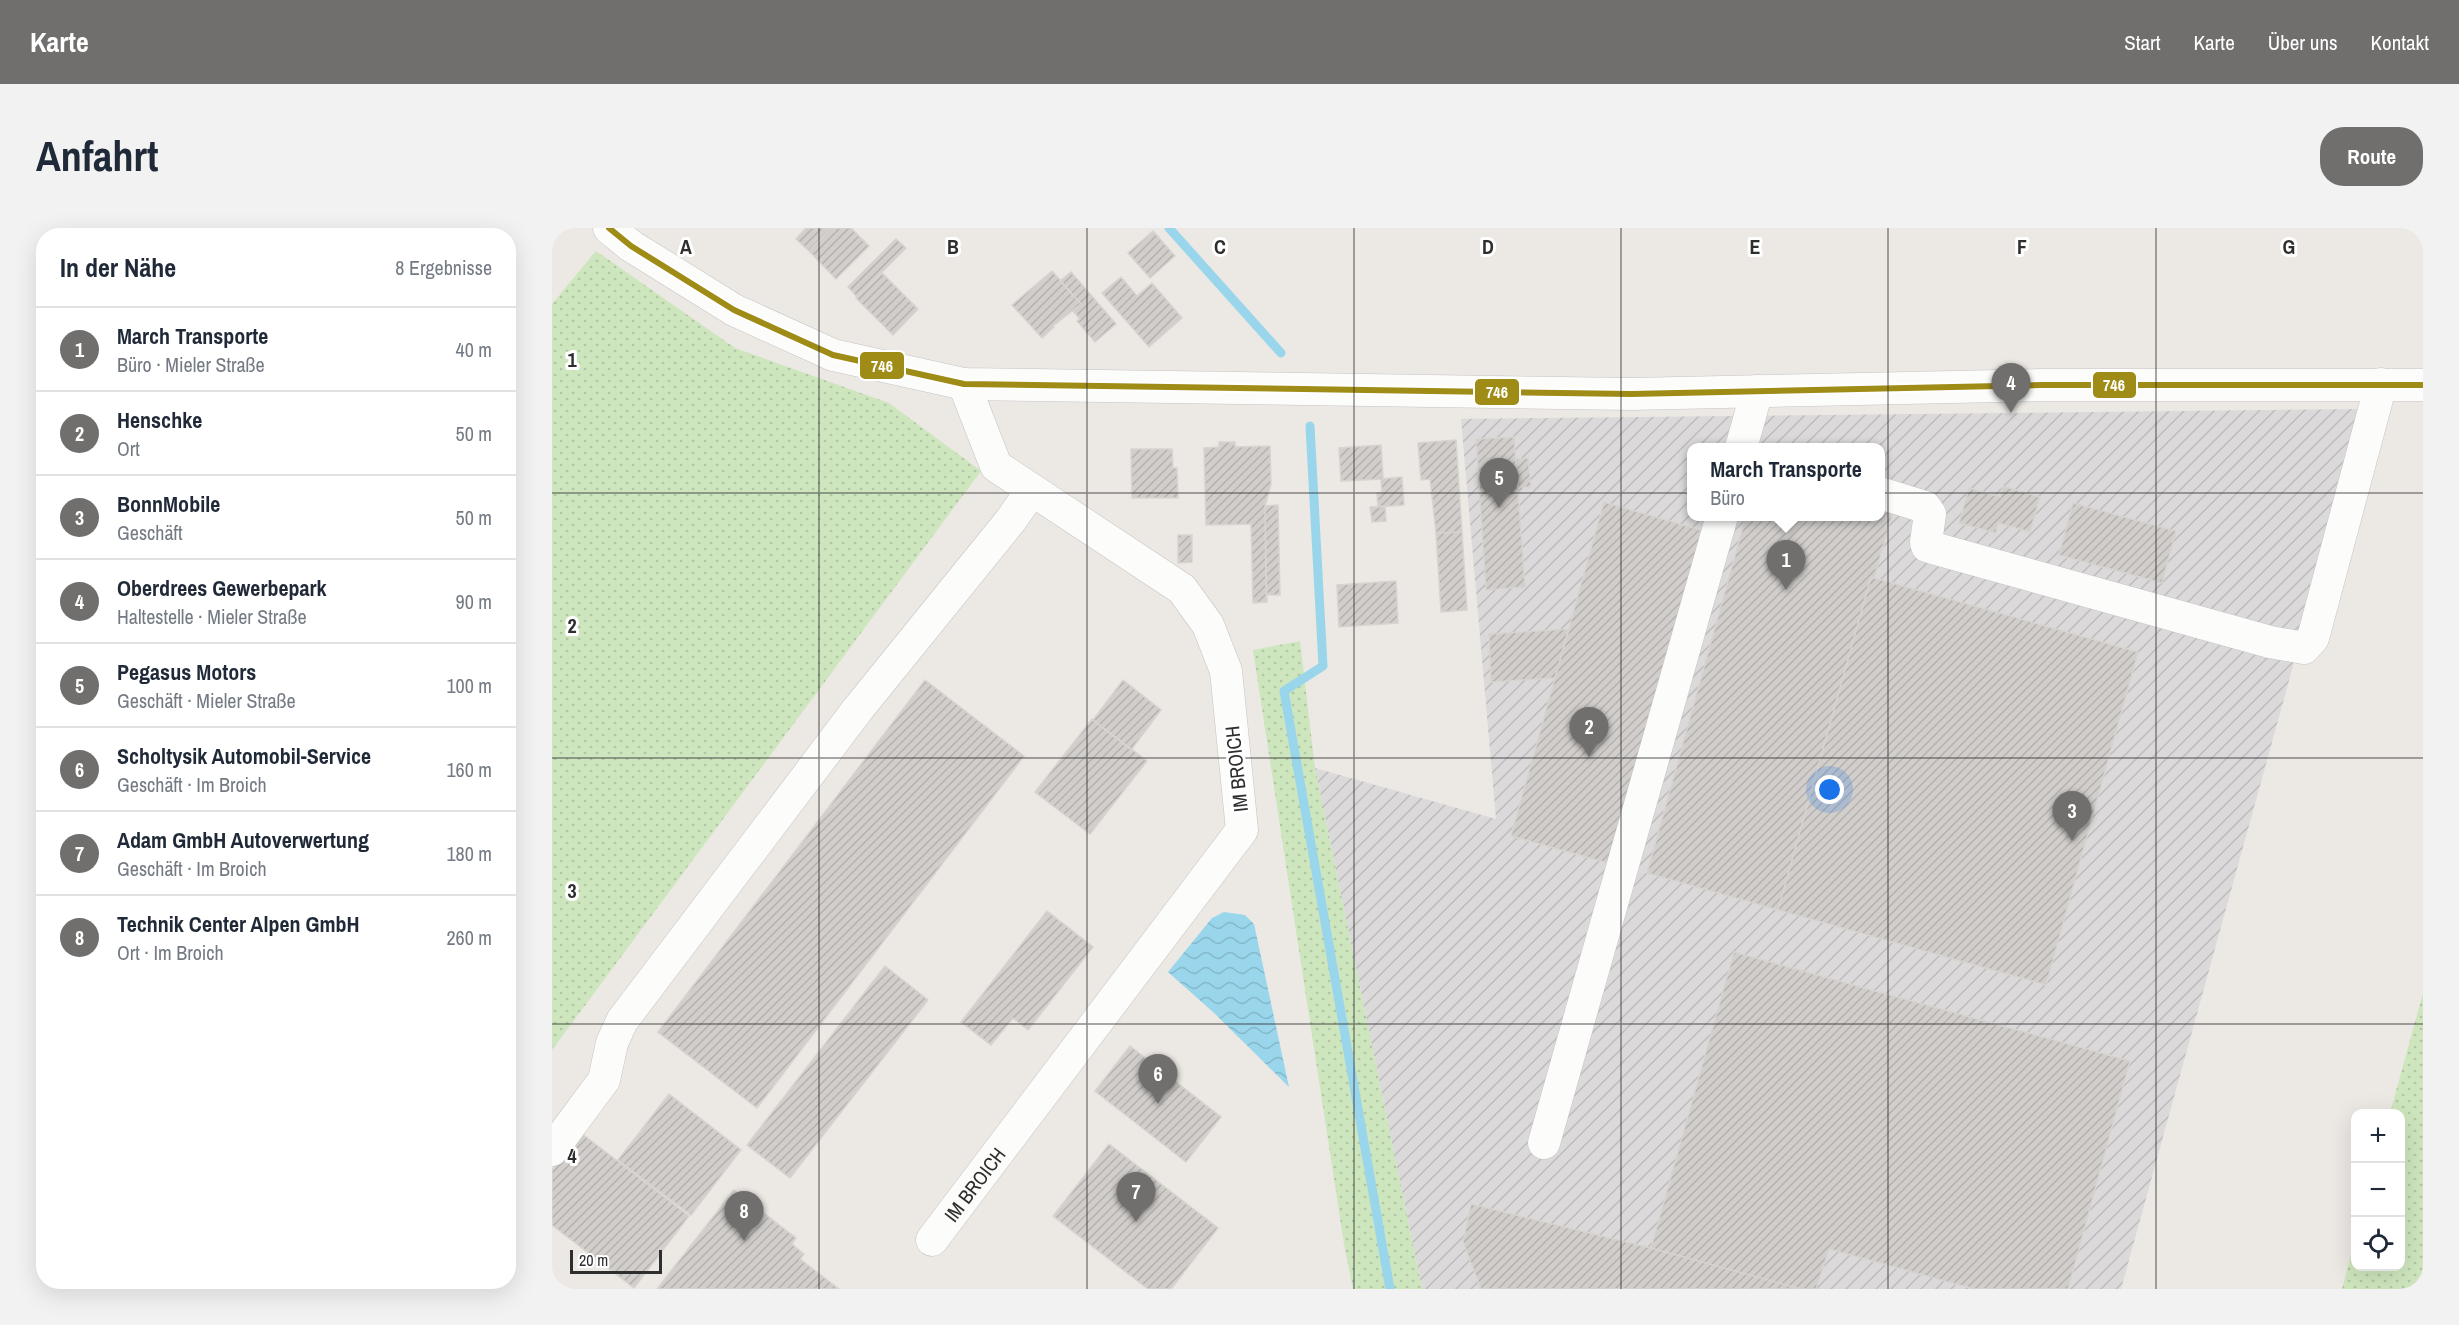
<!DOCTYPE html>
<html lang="de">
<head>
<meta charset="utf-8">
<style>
	:root { --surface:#fff; --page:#f2f2f3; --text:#1f2937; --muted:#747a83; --line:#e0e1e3; --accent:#706f6e }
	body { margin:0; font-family:"Archivo Narrow",sans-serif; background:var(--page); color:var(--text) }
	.controls { position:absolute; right:18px; bottom:18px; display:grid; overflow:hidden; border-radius:12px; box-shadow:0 6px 24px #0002 }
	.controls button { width:54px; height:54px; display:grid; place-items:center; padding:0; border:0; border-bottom:2px solid var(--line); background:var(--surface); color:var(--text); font:30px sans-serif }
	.scale { position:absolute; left:18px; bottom:15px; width:92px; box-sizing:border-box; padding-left:6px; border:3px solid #2e2e2e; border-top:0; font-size:16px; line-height:21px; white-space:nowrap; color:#2e2e2e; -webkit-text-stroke:4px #fff; paint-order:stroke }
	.you { position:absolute; left:1278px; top:562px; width:21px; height:21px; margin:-15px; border:4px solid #fff; border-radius:50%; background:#1a73e8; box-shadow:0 0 0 9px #1a73e833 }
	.badge { display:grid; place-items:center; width:39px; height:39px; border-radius:50%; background:var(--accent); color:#fff; font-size:20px; font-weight:700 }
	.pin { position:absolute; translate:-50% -50px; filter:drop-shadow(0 2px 3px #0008) }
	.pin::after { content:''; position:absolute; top:32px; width:21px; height:18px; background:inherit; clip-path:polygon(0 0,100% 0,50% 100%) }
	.popup { position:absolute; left:1135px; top:215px; width:198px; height:78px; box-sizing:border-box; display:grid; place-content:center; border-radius:12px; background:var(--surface); filter:drop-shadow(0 2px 4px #0005); font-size:20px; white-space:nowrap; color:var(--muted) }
	.popup b { font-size:22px; color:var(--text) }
	.popup::after { content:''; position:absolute; left:50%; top:100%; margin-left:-12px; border:12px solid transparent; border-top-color:var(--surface) }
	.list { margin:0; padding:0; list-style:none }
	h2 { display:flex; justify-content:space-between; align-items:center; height:78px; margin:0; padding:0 24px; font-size:26px }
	h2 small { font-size:20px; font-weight:400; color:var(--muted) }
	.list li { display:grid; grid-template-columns:39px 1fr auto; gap:18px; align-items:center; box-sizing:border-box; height:84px; padding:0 24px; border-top:2px solid var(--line) }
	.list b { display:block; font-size:22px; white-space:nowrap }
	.list p { margin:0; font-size:20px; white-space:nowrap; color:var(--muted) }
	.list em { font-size:20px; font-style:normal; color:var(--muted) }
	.icon { flex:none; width:33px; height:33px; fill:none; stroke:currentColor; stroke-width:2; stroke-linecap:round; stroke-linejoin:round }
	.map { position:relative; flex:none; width:1871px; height:1061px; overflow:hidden; border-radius:24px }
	header { display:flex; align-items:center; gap:36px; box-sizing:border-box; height:84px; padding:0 30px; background:var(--accent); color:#fff }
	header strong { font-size:28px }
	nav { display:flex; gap:33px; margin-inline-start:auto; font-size:21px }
	.intro { display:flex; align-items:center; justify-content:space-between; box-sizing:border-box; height:144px; padding:0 36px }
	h1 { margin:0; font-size:42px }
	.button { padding:15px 27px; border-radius:24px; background:var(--accent); color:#fff; font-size:21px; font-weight:700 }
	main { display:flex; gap:36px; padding:0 36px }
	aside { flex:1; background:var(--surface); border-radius:24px; box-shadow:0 6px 24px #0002 }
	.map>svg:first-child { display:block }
</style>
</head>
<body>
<header>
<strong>Karte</strong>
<nav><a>Start</a><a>Karte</a><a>Über uns</a><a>Kontakt</a></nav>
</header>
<div class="intro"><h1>Anfahrt</h1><a class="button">Route</a></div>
<main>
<aside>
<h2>In der Nähe<small>8 Ergebnisse</small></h2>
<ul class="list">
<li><span class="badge">1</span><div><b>March Transporte</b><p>Büro · Mieler Straße</p></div><em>40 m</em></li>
<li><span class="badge">2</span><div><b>Henschke</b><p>Ort</p></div><em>50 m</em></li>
<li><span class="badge">3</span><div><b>BonnMobile</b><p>Geschäft</p></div><em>50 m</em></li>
<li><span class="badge">4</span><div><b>Oberdrees Gewerbepark</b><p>Haltestelle · Mieler Straße</p></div><em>90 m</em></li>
<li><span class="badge">5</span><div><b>Pegasus Motors</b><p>Geschäft · Mieler Straße</p></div><em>100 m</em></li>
<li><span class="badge">6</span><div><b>Scholtysik Automobil-Service</b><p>Geschäft · Im Broich</p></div><em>160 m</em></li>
<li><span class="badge">7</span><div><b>Adam GmbH Autoverwertung</b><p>Geschäft · Im Broich</p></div><em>180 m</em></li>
<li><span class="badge">8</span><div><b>Technik Center Alpen GmbH</b><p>Ort · Im Broich</p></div><em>260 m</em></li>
</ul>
</aside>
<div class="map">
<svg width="1871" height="1061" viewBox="0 0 1871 1061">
	<defs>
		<pattern id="industrial-furrows" width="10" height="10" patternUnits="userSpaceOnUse" patternTransform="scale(1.5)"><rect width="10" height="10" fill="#dcd9db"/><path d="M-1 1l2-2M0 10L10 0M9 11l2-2" fill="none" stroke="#bdbbbc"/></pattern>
		<pattern id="grass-dots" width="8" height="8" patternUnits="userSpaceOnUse" patternTransform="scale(1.5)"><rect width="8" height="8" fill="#cee6be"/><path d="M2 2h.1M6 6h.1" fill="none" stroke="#b1c6a4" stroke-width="1.8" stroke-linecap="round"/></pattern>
		<pattern id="water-waves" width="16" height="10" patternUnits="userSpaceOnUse" patternTransform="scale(1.5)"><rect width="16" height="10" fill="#99d6ec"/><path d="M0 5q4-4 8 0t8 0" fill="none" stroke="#84b8cb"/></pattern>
		<pattern id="building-hatch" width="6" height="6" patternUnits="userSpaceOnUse" patternTransform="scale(1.5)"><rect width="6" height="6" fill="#d1cecb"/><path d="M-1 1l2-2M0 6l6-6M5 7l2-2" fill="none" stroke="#b4b1af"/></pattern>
	</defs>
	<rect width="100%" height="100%" fill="#ece8e4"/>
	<!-- industrial -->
	<path fill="url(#industrial-furrows)" fill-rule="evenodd" d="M1812,181L1569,1061H870L763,540L944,591L909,191ZM1140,220H1328V288H1140Z"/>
	<!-- grass -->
	<path fill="url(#grass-dots)" d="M44,23L183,120L337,175L429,243L0,822V76Z
		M748,413L763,540L870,1061H801L792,1016L701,422Z
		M1871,765V1061H1790L1803,1012L1804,1038H1848V886L1838,885Z"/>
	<!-- water -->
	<path fill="url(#water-waves)" d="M672,684L693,687L702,696L737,859L662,785L616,744L660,690Z"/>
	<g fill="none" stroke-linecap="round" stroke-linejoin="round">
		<!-- stream -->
		<path stroke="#99d6ec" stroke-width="9" d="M617,0L729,125
			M758,198L771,438L732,463L838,1061"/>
	</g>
	<!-- building -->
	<path fill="url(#building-hatch)" stroke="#d7d4d0" stroke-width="1.5" d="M254,0H279L257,23L244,11Z
		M279,0H299L317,18L284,51L257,23Z
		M601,3L623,28L598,50L576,25Z
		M344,11L354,20L305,69L296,59Z
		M500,43L529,76L501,98L502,99L490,110L460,77Z
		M519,44L564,96L543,114L525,93L528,91L521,83L529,76L508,53Z
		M330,45L366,81L341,107L304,70Z
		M569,49L585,68L600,55L630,90L597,119L550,65Z
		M962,209L973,359L934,362L924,211Z
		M904,212L910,304L884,305L878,251L869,252L866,215Z
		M667,214H683V219L718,218L719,256L713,278L715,374L701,375L699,296L654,297L652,220L667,219Z
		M829,217L831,251L789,253L787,220Z
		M579,221H620L621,240H625L626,270H580Z
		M976,230L979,259H966L964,231Z
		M850,249L852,277L826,279L825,265L830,264L829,251Z
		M1451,258L1488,269L1478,304L1446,295L1444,305L1407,295L1417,260L1448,269Z
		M1052,274L1155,304L1063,637L959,608Z
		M1521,275L1624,303L1610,355L1507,327Z
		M726,277L728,367H714L713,278Z
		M833,278L834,293L820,294L818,279Z
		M1328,281L1341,284L1322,350L1319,349L1226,682L1095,645L1194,288H1328Z
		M910,304L915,382L889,384L884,305Z
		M626,307H640V334L626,335Z
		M1319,349L1586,424L1494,757L1226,682Z
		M844,353L846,395L787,399L785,357Z
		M1017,401L1003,450L939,454L937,406Z
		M373,452L472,528L205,880L106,804Z
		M571,452L609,482L579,522L541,492Z
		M540,491L595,533L538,606L483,564Z
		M495,683L541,719L476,802L461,790L439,817L409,794Z
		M1182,724L1578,833L1516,1061H1422L1277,1021L1264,1061H1249L1099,1020Z
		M333,738L376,772L238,950L195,917Z
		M578,818L669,889L634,934L543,863Z
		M117,866L189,922L139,987L66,932Z
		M29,905L137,988L82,1060L0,997V942Z
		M557,916L666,1000L619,1061H596L501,988Z
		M182,962L244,1010L240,1016L252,1026L248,1031L287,1061H105Z
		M919,976L1099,1020L1249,1061H929L911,1014Z"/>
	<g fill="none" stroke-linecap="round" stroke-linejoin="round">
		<!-- minor casing -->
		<g stroke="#c5c4c5" stroke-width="33">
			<g id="minor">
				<path d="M57,0L79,18L182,82L281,127L412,156L1079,166L1490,157H1871"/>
				<path d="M1189,220L1205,163"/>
				<path d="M1328,265L1373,279L1378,286L1374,314L1375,318L1381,320L1718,414L1752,420L1761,410L1829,156"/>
				<path d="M992,915L1170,288"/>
				<path d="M0,922L52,852L60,815L70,793L306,481L459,292L480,262"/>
				<path id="s1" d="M380,1012L690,602L674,443L656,397L630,361L444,238L412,156"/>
			</g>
		</g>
		<!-- minor -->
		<use href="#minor" stroke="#fcfcfb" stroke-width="32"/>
		<!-- bus-1 casing -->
		<g stroke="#fff" stroke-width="10">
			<path id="bus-1" d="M57,0L79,18L182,82L281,127L412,156L1079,166L1490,157H1871"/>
		</g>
		<!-- bus-1 -->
		<use href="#bus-1" stroke="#9f8c17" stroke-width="6"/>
	</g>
	<!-- grid -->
	<path fill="none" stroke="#2e2e2e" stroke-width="1.5" stroke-opacity="0.55" d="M267,0V1061M535,0V1061M802,0V1061M1069,0V1061M1336,0V1061M1604,0V1061M0,265H1871M0,530H1871M0,796H1871"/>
	<g text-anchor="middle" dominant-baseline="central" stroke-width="6" stroke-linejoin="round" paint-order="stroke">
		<!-- street labels -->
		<g font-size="20" fill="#2e2e2e" stroke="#fff">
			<text transform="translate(684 541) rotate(-96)">IM BROICH</text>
			<text stroke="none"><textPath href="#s1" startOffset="70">IM BROICH</textPath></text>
		</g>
	</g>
	<g font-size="20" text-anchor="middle" font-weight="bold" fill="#2e2e2e" stroke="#fff" stroke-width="6" stroke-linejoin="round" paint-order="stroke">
		<text x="134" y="26">A</text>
		<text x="401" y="26">B</text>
		<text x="668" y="26">C</text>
		<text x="936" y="26">D</text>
		<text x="1203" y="26">E</text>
		<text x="1470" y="26">F</text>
		<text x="1737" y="26">G</text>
		<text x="20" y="139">1</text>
		<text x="20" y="405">2</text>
		<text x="20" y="670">3</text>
		<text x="20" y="935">4</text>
	</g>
	<g stroke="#fff" stroke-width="2">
		<rect x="307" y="123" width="46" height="29" rx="6" fill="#9f8c17"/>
		<rect x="1540" y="143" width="45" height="28" rx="6" fill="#9f8c17"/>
		<rect x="922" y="150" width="46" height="28" rx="6" fill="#9f8c17"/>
	</g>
	<g font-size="16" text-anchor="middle" font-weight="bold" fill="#fff">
		<text x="330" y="144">746</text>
		<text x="1562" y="163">746</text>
		<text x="945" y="170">746</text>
	</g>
</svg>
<div class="controls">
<button>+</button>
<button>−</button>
<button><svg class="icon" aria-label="locate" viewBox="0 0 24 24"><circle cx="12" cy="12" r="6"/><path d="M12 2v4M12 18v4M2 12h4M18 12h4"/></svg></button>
</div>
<div class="scale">20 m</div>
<div class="you"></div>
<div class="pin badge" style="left:1234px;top:362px">1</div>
<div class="popup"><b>March Transporte</b>Büro</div>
<div class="pin badge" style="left:1037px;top:529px">2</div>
<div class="pin badge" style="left:1520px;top:613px">3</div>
<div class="pin badge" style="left:1459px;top:185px">4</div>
<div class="pin badge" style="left:947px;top:280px">5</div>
<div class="pin badge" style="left:606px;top:876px">6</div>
<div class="pin badge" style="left:584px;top:994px">7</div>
<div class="pin badge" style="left:192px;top:1013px">8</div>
</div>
</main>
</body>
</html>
